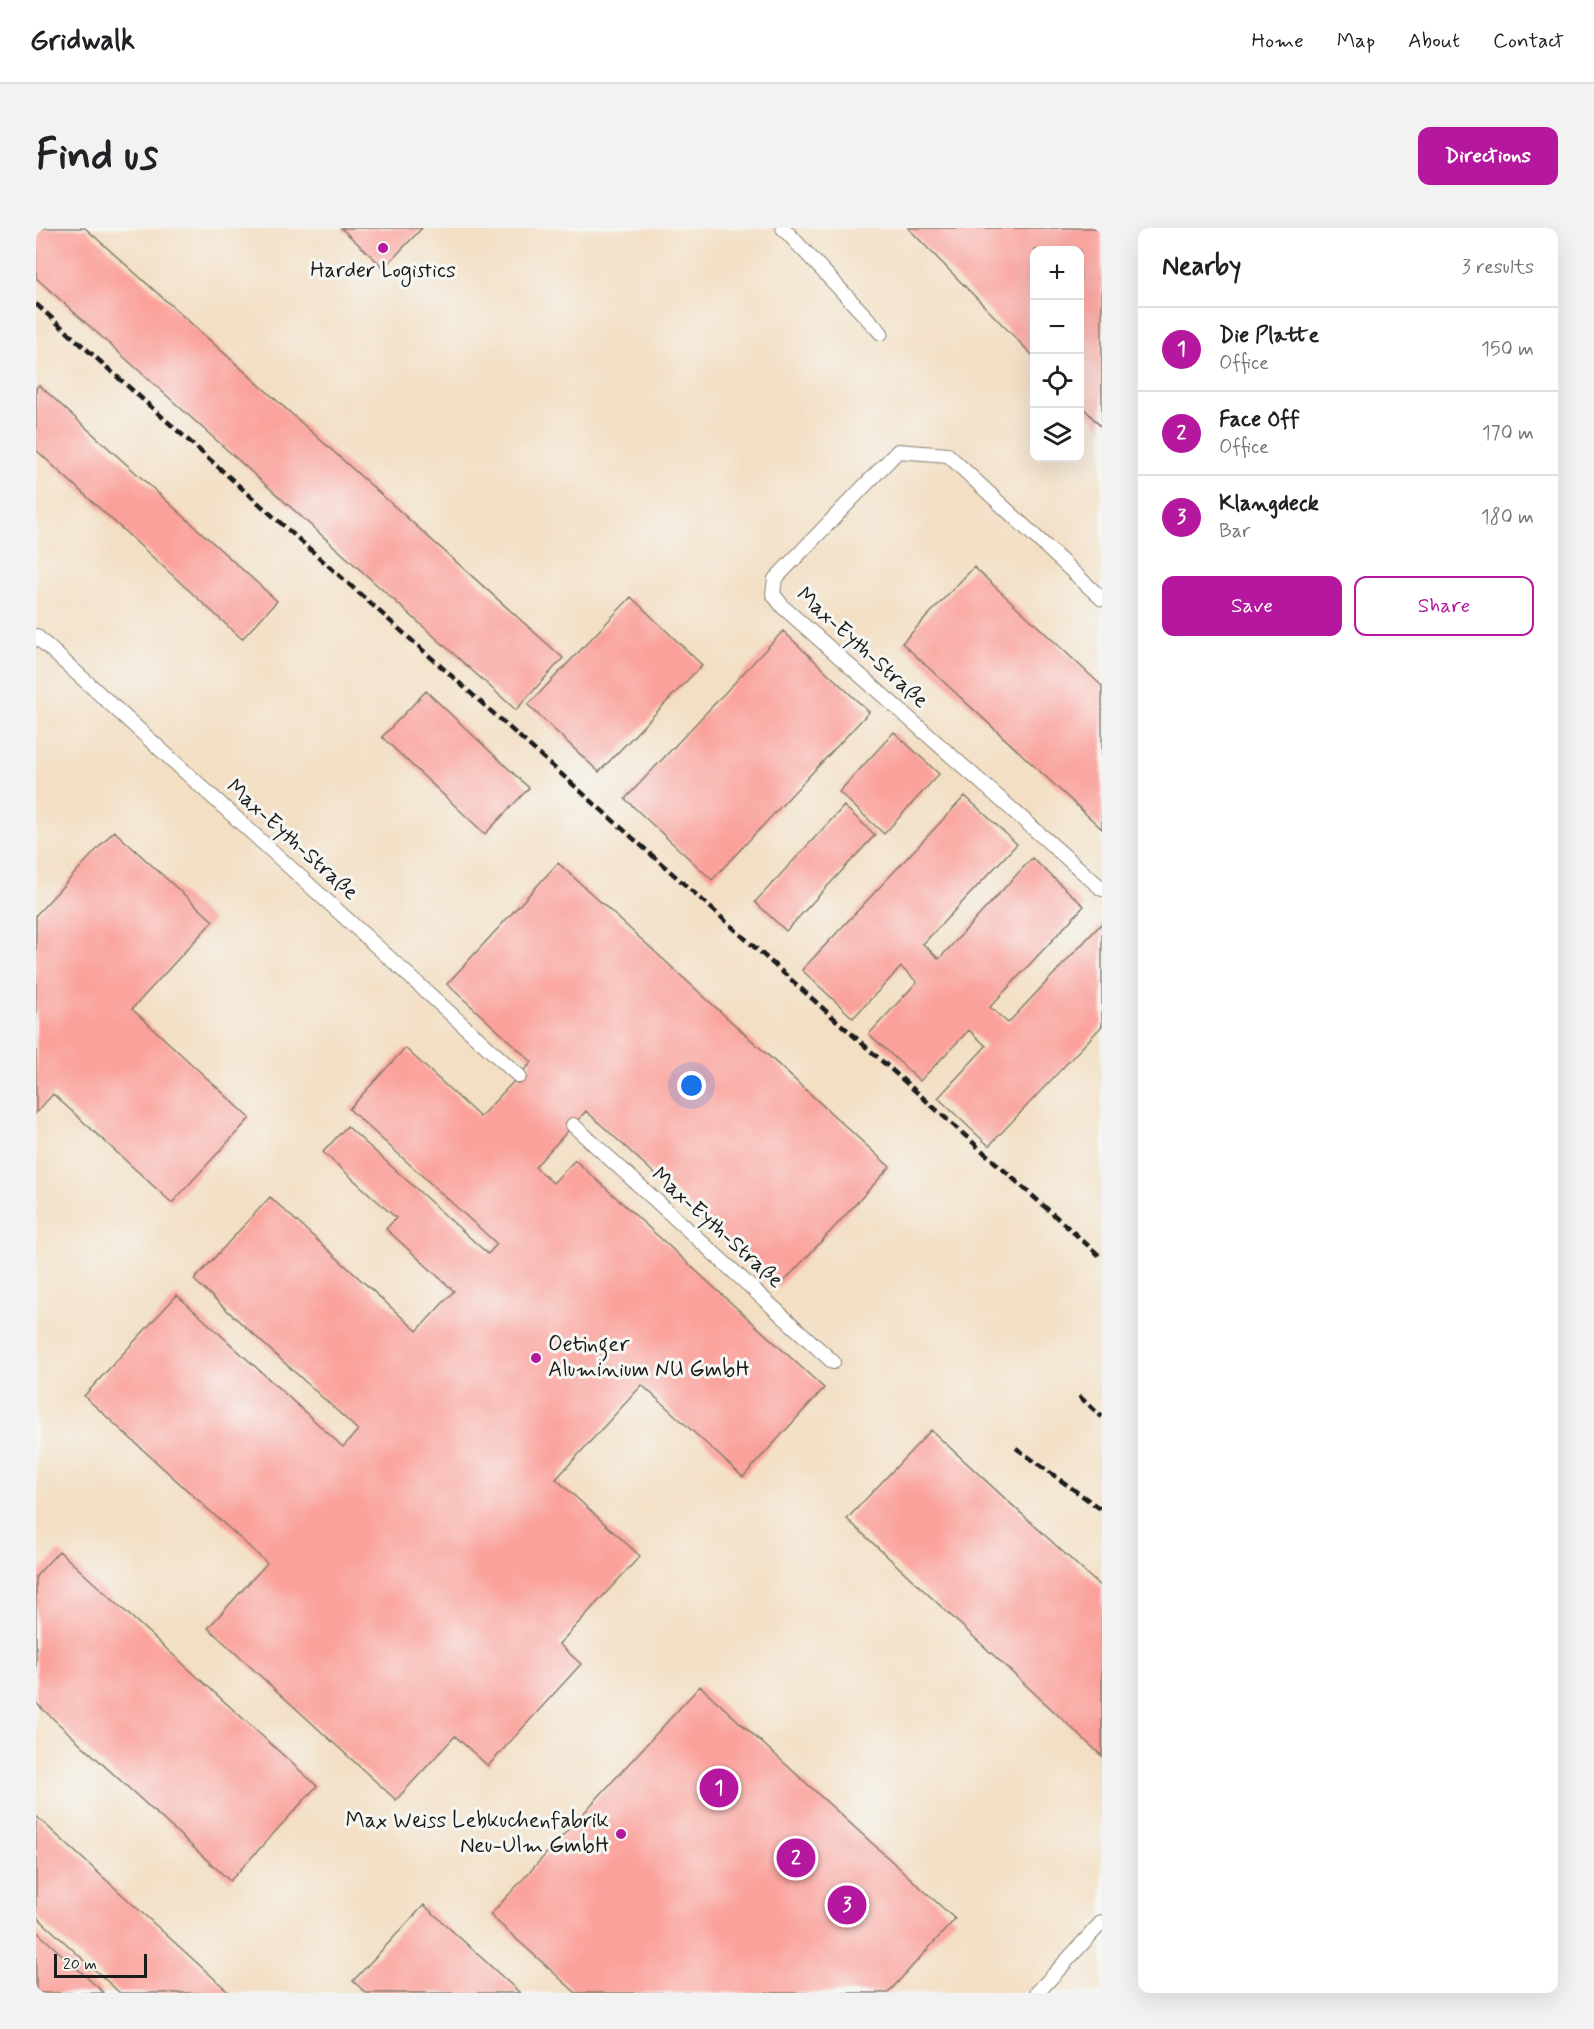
<!DOCTYPE html>
<html lang="en">
<head>
<meta charset="utf-8">
<style>
	:root { --surface:#fff; --page:#f2f2f2; --text:#202124; --muted:#757577; --line:#e0e0e0; --accent:#b5179e }
	body { margin:0; font-family:Mynerve,sans-serif; background:var(--page); color:var(--text) }
	.controls { position:absolute; right:18px; top:18px; display:grid; overflow:hidden; border-radius:12px; box-shadow:0 6px 24px #0002 }
	.controls button { width:54px; height:54px; display:grid; place-items:center; padding:0; border:0; border-bottom:2px solid var(--line); background:var(--surface); color:var(--text); font:30px sans-serif }
	.scale { position:absolute; left:18px; bottom:15px; width:93px; box-sizing:border-box; padding-left:6px; border:3px solid #1c1c1c; border-top:0; font-size:16px; line-height:21px; white-space:nowrap; color:#1c1c1c; -webkit-text-stroke:4px #f6f6f2; paint-order:stroke }
	.you { position:absolute; left:656px; top:858px; width:21px; height:21px; margin:-15px; border:4px solid #fff; border-radius:50%; background:#1a73e8; box-shadow:0 0 0 9px #1a73e833 }
	.badge { display:grid; place-items:center; width:39px; height:39px; border-radius:50%; background:var(--accent); color:#fff; font-size:20px; font-weight:700 }
	.pin { position:absolute; translate:-50% -50%; border:3px solid #fff; box-shadow:0 2px 6px #0006 }
	.list { margin:0; padding:0; list-style:none }
	h2 { display:flex; justify-content:space-between; align-items:center; height:78px; margin:0; padding:0 24px; font-size:26px }
	h2 small { font-size:20px; font-weight:400; color:var(--muted) }
	.list li { display:grid; grid-template-columns:39px 1fr auto; gap:18px; align-items:center; box-sizing:border-box; height:84px; padding:0 24px; border-top:2px solid var(--line) }
	.list b { display:block; font-size:22px; white-space:nowrap }
	.list p { margin:0; font-size:20px; white-space:nowrap; color:var(--muted) }
	.list em { font-size:20px; font-style:normal; color:var(--muted) }
	.actions { display:flex; gap:12px; padding:18px 24px }
	.actions a { flex:1; padding:14px 0; border:2px solid var(--accent); border-radius:12px; text-align:center; font-size:21px; color:var(--accent) }
	.actions .main { background:var(--accent); color:#fff }
	.icon { flex:none; width:33px; height:33px; fill:none; stroke:currentColor; stroke-width:2; stroke-linecap:round; stroke-linejoin:round }
	.map { position:relative; flex:none; width:1066px; height:1765px; overflow:hidden; border-radius:12px }
	header { display:flex; align-items:center; gap:36px; box-sizing:border-box; height:84px; padding:0 30px; background:var(--surface); border-bottom:2px solid var(--line) }
	header strong { font-size:28px }
	nav { display:flex; gap:33px; margin-inline-start:auto; font-size:21px }
	.intro { display:flex; align-items:center; justify-content:space-between; box-sizing:border-box; height:144px; padding:0 36px }
	h1 { margin:0; font-size:42px }
	.button { padding:15px 27px; border-radius:12px; background:var(--accent); color:#fff; font-size:21px; font-weight:700 }
	main { display:flex; gap:36px; padding:0 36px }
	aside { flex:1; background:var(--surface); border-radius:12px; box-shadow:0 6px 24px #0002 }
	.map>svg:first-child { display:block }
</style>
</head>
<body>
<header>
<strong>Gridwalk</strong>
<nav><a>Home</a><a>Map</a><a>About</a><a>Contact</a></nav>
</header>
<div class="intro"><h1>Find us</h1><a class="button">Directions</a></div>
<main>
<div class="map">
<svg width="1066" height="1765" viewBox="0 0 1066 1765">
	<rect width="100%" height="100%" fill="#f6f6f2"/>
	<filter id="ink" filterUnits="userSpaceOnUse"><feTurbulence type="fractalNoise" baseFrequency=".0167" numOctaves="2"/><feDisplacementMap in="SourceGraphic" scale="12" xChannelSelector="R" yChannelSelector="G"/><feConvolveMatrix kernelMatrix="1 2 1 2 8 2 1 2 1" color-interpolation-filters="sRGB"/></filter>
	<filter id="wash" filterUnits="userSpaceOnUse"><feTurbulence type="fractalNoise" baseFrequency=".008" numOctaves="4" result="noise"/><feDisplacementMap in="SourceGraphic" scale="24" xChannelSelector="R" yChannelSelector="G"/><feGaussianBlur stdDeviation="1.35" result="paint"/><feColorMatrix in="noise" values="0 0 0 0 0 0 0 0 0 0 0 0 0 0 0 0 0 1.4 0 .05"/><feComposite in="paint" operator="in"/></filter>
	<g filter="url(#wash)">
		<rect width="100%" height="100%" fill="#f3dfc4"/>
		<g id="blocks">
			<!-- building -->
			<path fill="#fba19b" d="M0,0H49L527,430L480,482L0,50Z
				M305,0H386L348,40Z
				M872,0H1066V200L1044,176V22H999V130Z
				M3,157L241,373L206,411L0,222V160Z
				M938,339L1066,458V601L866,415Z
				M595,369L666,437L563,544L492,477Z
				M747,403L833,484L676,652L589,571Z
				M390,463L493,560L449,606L346,509Z
				M858,504L903,546L848,606L803,564Z
				M929,568L981,616L887,716L903,731L996,630L1048,678L954,779L972,795L1066,695V798L953,918L902,870L950,818L933,802L884,853L833,806L881,754L865,739L817,790L766,742Z
				M808,578L839,607L750,703L719,674Z
				M78,603L177,693L96,781L214,890L136,975L17,866L0,885V687Z
				M522,635L854,939L743,1059L550,883L499,939L517,955L539,932L788,1160L707,1249L606,1157L520,1251L604,1328L523,1416L545,1436L452,1538L419,1508L360,1572L172,1400L231,1335L48,1168L141,1067L307,1219L322,1202L158,1052L234,969L381,1103L418,1063L350,1001L360,990L287,924L311,898L452,1026L461,1016L313,881L369,820L444,889L496,834L411,756Z
				M895,1202L1066,1360V1528L811,1291Z
				M23,1323L281,1558L194,1653L0,1475V1348Z
				M664,1458L919,1691L852,1765H540L454,1687Z
				M0,1588L194,1765H84L0,1688Z
				M388,1677L484,1765H330L317,1753Z
				M0,1703L68,1765H0Z"/>
		</g>
	</g>
	<g filter="url(#ink)">
		<use href="#blocks" fill-opacity="0" stroke="#887e70" stroke-width="1.5"/>
		<g fill="none" stroke-linecap="round" stroke-linejoin="round">
			<!-- lane casing -->
			<g stroke="#887e70" stroke-width="16">
				<path id="lane" d="M747,0L845,105
					M1066,371L912,227L862,223L739,351L737,366L747,379L1066,661
					M0,408L483,848
					M537,897L797,1134
					M1001,1765L1066,1694"/>
			</g>
			<!-- lane -->
			<use href="#lane" stroke="#fff" stroke-width="14"/>
			<!-- rail -->
			<path stroke="#1c1c1c" stroke-width="4.5" stroke-dasharray="9 4.5" stroke-linecap="butt" d="M0,76L1066,1030
				M1043,1168L1066,1189
				M980,1220L1066,1282"/>
		</g>
	</g>
	<!-- markers -->
	<g fill="#b5179e" stroke="#f6f6f2" stroke-width="2">
		<circle cx="347" cy="20" r="6"/>
		<circle cx="500" cy="1130" r="6"/>
		<circle cx="585" cy="1606" r="6"/>
	</g>
	<g text-anchor="middle" dominant-baseline="central" stroke-width="6" stroke-linejoin="round" paint-order="stroke">
		<!-- poi labels -->
		<g font-size="22" fill="#1c1c1c" stroke="#f6f6f2">
			<text x="347" y="43">Harder Logistics</text>
			<text x="512" y="1117" text-anchor="start">Oetinger<tspan x="512" dy="25">Aluminium NU GmbH</tspan></text>
			<text x="573" y="1593" text-anchor="end">Max Weiss Lebkuchenfabrik<tspan x="573" dy="25">Neu-Ulm GmbH</tspan></text>
		</g>
		<!-- street labels -->
		<g font-size="22" fill="#1c1c1c" stroke="#f6f6f2">
			<text transform="translate(826 420) rotate(42)">Max-Eyth-Straße</text>
			<text transform="translate(256 612) rotate(42)">Max-Eyth-Straße</text>
			<text transform="translate(681 1000) rotate(42)">Max-Eyth-Straße</text>
		</g>
	</g>
</svg>
<div class="controls">
<button>+</button>
<button>−</button>
<button><svg class="icon" aria-label="locate" viewBox="0 0 24 24"><circle cx="12" cy="12" r="6"/><path d="M12 2v4M12 18v4M2 12h4M18 12h4"/></svg></button>
<button><svg class="icon" aria-label="layers" viewBox="0 0 24 24"><path d="M12 4l9 5-9 5-9-5zM3 14l9 5 9-5"/></svg></button>
</div>
<div class="scale">20 m</div>
<div class="you"></div>
<div class="pin badge" style="left:683px;top:1560px">1</div>
<div class="pin badge" style="left:760px;top:1630px">2</div>
<div class="pin badge" style="left:811px;top:1677px">3</div>
</div>
<aside>
<h2>Nearby<small>3 results</small></h2>
<ul class="list">
<li><span class="badge">1</span><div><b>Die Platte</b><p>Office</p></div><em>150 m</em></li>
<li><span class="badge">2</span><div><b>Face Off</b><p>Office</p></div><em>170 m</em></li>
<li><span class="badge">3</span><div><b>Klangdeck</b><p>Bar</p></div><em>180 m</em></li>
</ul>
<div class="actions"><a class="main">Save</a><a>Share</a></div>
</aside>
</main>
</body>
</html>
